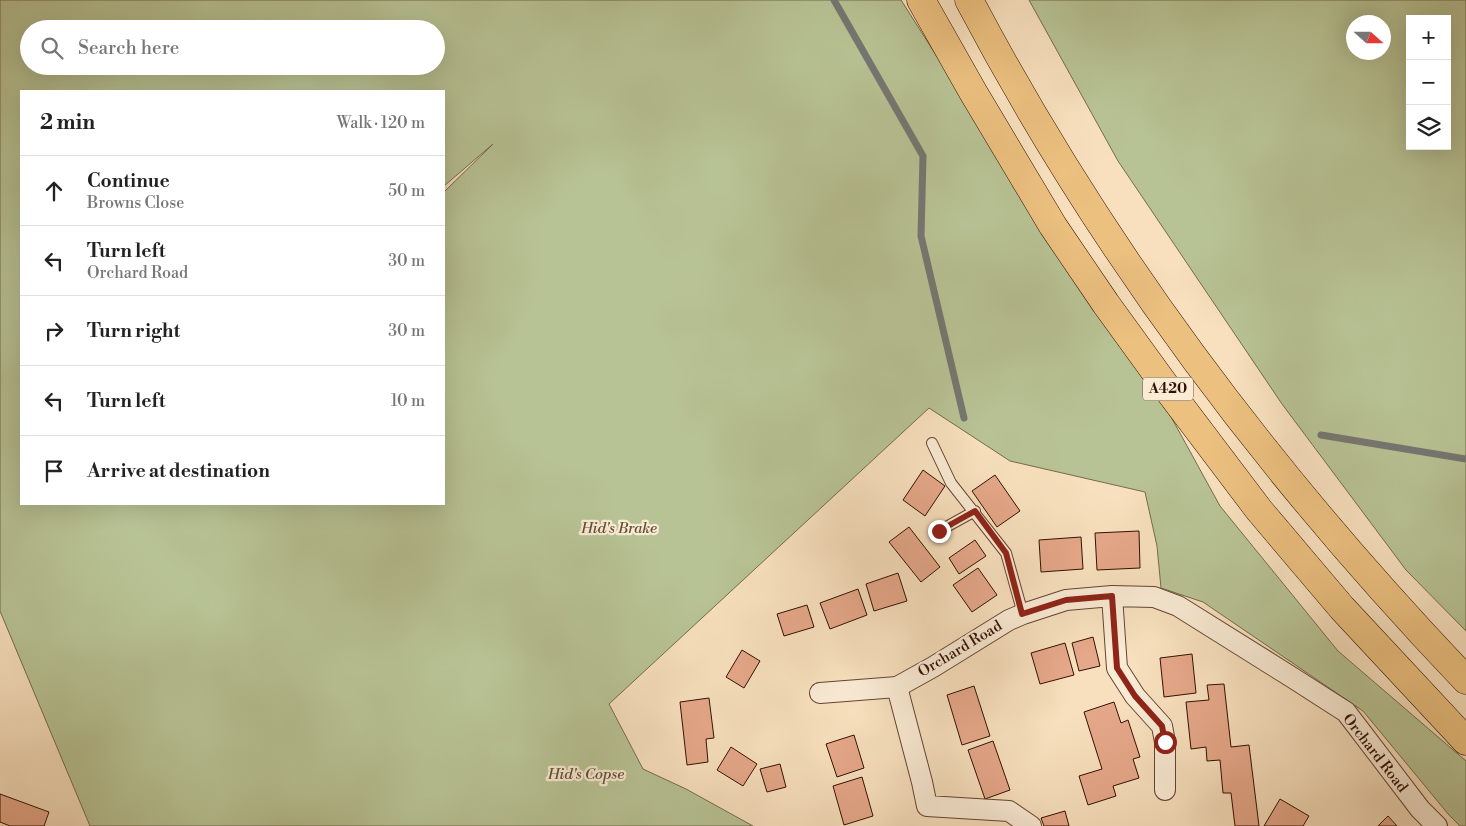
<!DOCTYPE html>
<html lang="en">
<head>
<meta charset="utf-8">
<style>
	:root { --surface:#fff; --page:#f2f2f2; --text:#222; --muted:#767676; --line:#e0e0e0 }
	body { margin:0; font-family:"Libre Bodoni",serif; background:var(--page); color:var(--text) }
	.controls { position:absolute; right:15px; top:15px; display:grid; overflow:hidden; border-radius:0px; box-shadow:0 5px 20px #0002 }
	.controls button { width:45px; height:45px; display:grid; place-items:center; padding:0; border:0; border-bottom:1px solid var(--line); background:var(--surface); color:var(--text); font:25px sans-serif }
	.compass { position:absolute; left:1346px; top:15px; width:45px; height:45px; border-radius:50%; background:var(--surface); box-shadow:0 5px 20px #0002; rotate:111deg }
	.stop { position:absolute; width:15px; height:15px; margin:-11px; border:4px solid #8f2418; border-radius:50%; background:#fff }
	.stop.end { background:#8f2418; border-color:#fff; box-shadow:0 1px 5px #0008 }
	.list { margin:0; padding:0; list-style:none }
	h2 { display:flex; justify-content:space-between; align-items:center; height:65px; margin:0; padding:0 20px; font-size:21px }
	h2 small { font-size:16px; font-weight:400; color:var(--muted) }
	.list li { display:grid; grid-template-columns:32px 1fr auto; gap:15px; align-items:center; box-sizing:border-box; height:70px; padding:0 20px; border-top:1px solid var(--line) }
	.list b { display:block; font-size:19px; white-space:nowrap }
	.list p { margin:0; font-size:16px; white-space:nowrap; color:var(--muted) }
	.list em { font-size:16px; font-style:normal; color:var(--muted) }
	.icon { flex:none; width:28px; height:28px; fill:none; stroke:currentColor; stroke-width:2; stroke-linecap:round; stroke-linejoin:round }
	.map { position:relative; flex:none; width:1466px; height:826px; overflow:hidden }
	.search { position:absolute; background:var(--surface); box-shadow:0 5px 20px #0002; left:20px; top:20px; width:425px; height:55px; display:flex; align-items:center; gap:12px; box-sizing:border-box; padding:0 18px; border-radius:28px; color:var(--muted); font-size:19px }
	.panel { position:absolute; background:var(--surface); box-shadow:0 5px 20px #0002; left:20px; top:90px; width:425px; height:415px; border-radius:0px }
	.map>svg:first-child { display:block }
</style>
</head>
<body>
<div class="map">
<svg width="1466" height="826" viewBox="0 0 1466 826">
	<rect width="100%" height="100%" fill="#f8e0be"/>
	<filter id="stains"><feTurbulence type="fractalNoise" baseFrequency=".004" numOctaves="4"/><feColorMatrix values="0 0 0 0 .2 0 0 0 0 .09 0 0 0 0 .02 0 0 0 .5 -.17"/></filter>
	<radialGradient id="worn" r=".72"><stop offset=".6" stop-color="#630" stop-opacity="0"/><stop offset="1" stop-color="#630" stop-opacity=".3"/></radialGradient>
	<!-- green -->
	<path fill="#b8c395" stroke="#756a4c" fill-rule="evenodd" d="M0,0H901L1046,228L1159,395L1220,506L1338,651L1466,761V826H1460L1449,815L1363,711L1203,602L1161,588L1157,546L1145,492L1010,461L929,408L609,704L643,769L686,789L753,826H90L0,611ZM29,29H436V66H29ZM21,91H444V186L493,144L444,192V504H21Z
		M1029,0H1466V631L1406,570L1282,404L1118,161ZM1410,19H1447V146H1410ZM1354,22H1384V52H1354Z"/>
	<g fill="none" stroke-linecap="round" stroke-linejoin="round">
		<!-- stream -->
		<path stroke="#757772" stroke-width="7" d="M834,0L923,156L921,236L964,418
			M1321,435L1466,459"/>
	</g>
	<!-- building -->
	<path fill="#e6a88a" stroke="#321002" d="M923,470L945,486L925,516L903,500Z
		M995,475L1020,511L997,527L972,491Z
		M909,527L940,567L921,582L889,542Z
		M1139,531L1140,568L1097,570L1095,533Z
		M1081,537L1083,569L1041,572L1039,540Z
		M975,540L986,556L959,574L949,558Z
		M978,568L997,595L972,612L953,585Z
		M898,573L907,601L874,611L866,584Z
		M858,589L867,615L830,629L820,603Z
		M807,605L814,627L784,636L777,614Z
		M1093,637L1100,666L1079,671L1072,643Z
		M1065,643L1074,675L1040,684L1031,653Z
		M742,650L760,661L744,688L726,677Z
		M1192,654L1196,693L1164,697L1160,658Z
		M1224,684L1231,747L1249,745L1259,826H1235L1231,793H1223L1220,760L1207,761L1206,747L1191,749L1186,702L1209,700L1207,685Z
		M974,686L990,736L962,745L947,695Z
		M709,698L714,738L706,739L708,762L687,765L680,702Z
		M1114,702L1121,723L1128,720L1140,757L1133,759L1139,778L1113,786L1116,796L1088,805L1079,776L1102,769L1084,712Z
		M854,735L864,768L837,777L826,744Z
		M993,741L1010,790L985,799L968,750Z
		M731,747L757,764L743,786L717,770Z
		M780,764L786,787L767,792L760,769Z
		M862,777L873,816L844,825L833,786Z
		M0,794L49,812L44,826H10L0,822Z
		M1280,799L1309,816L1303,826H1264Z
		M1065,811L1069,826H1044L1041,818Z
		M1388,816L1397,826H1378Z"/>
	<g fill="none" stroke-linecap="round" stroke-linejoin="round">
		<!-- service casing -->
		<g stroke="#644431" stroke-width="12">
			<path id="service" d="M932,443L951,483L1006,553L1023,614
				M939,531L975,511"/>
		</g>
		<!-- minor casing -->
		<g stroke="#644431" stroke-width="22">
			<path id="minor" d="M1112,596L1117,668L1135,696L1162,726L1165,742V790
				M820,693L897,687
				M1031,826L1009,811L927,806L922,782L897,687L933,667L1009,620L1023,614L1066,600L1112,596L1154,597L1178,606L1293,678L1346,712L1420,809L1437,826"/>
		</g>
		<!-- trunk casing -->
		<g stroke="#321002" stroke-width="29">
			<path id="trunk" d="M921,0L973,92L1053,226L1106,304L1172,395L1259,510L1342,608L1466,741
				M969,0C1100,249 1272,477 1466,680"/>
		</g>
		<!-- service -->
		<use href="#service" stroke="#faebd5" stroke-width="10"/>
		<!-- minor -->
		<use href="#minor" stroke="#faebd5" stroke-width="20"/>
		<!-- trunk -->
		<use href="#trunk" stroke="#ecc07f" stroke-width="28"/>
	</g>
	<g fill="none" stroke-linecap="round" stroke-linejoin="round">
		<!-- route -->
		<path stroke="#8f2418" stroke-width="6" d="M939,531L975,511L1006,553L1022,614L1066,600L1112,596L1117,668L1135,696L1162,726L1165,742"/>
	</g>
	<g text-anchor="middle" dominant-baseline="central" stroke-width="4.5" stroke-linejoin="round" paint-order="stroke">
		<!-- shield labels -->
		<rect fill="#faebd5" stroke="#6e5241" stroke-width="1" x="1143" y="377.5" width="50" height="23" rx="4"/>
		<g font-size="14" font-weight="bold" fill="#321002">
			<text x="1168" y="389">A420</text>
		</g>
		<!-- park labels -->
		<g font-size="15" font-style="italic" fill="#614f35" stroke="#faebd5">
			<text x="619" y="528">Hid's Brake</text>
			<text x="586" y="774">Hid's Copse</text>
		</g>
		<!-- street labels -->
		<g font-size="15" fill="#321002" stroke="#faebd5">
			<text transform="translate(960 649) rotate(-31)">Orchard Road</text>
			<text transform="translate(1375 753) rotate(52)">Orchard Road</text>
		</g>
	</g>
	<rect width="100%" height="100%" filter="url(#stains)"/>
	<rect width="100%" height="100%" fill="url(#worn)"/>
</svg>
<div class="controls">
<button>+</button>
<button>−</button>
<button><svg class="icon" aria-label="layers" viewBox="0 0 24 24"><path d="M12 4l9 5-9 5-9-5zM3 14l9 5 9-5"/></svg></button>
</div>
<svg class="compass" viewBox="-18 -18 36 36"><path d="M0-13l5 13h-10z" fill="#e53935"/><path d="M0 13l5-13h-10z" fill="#767676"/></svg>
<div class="stop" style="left:1165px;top:742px"></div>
<div class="stop end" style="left:939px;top:531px"></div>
<div class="search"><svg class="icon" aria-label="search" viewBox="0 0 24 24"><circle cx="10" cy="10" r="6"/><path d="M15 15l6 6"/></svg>Search here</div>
<section class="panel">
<h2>2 min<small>Walk · 120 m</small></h2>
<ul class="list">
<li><svg class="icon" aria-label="ahead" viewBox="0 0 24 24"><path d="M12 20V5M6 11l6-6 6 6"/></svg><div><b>Continue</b><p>Browns Close</p></div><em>50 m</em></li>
<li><svg class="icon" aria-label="left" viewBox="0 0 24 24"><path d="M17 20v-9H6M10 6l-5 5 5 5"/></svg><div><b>Turn left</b><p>Orchard Road</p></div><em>30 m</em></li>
<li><svg class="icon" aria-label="right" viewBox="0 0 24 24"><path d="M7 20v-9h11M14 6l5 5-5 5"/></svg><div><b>Turn right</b></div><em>30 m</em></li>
<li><svg class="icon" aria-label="left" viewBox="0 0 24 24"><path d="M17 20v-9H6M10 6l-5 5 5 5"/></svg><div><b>Turn left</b></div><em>10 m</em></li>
<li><svg class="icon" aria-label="arrive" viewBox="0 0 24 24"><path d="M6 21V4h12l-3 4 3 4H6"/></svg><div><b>Arrive at destination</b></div></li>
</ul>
</section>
</div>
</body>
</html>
